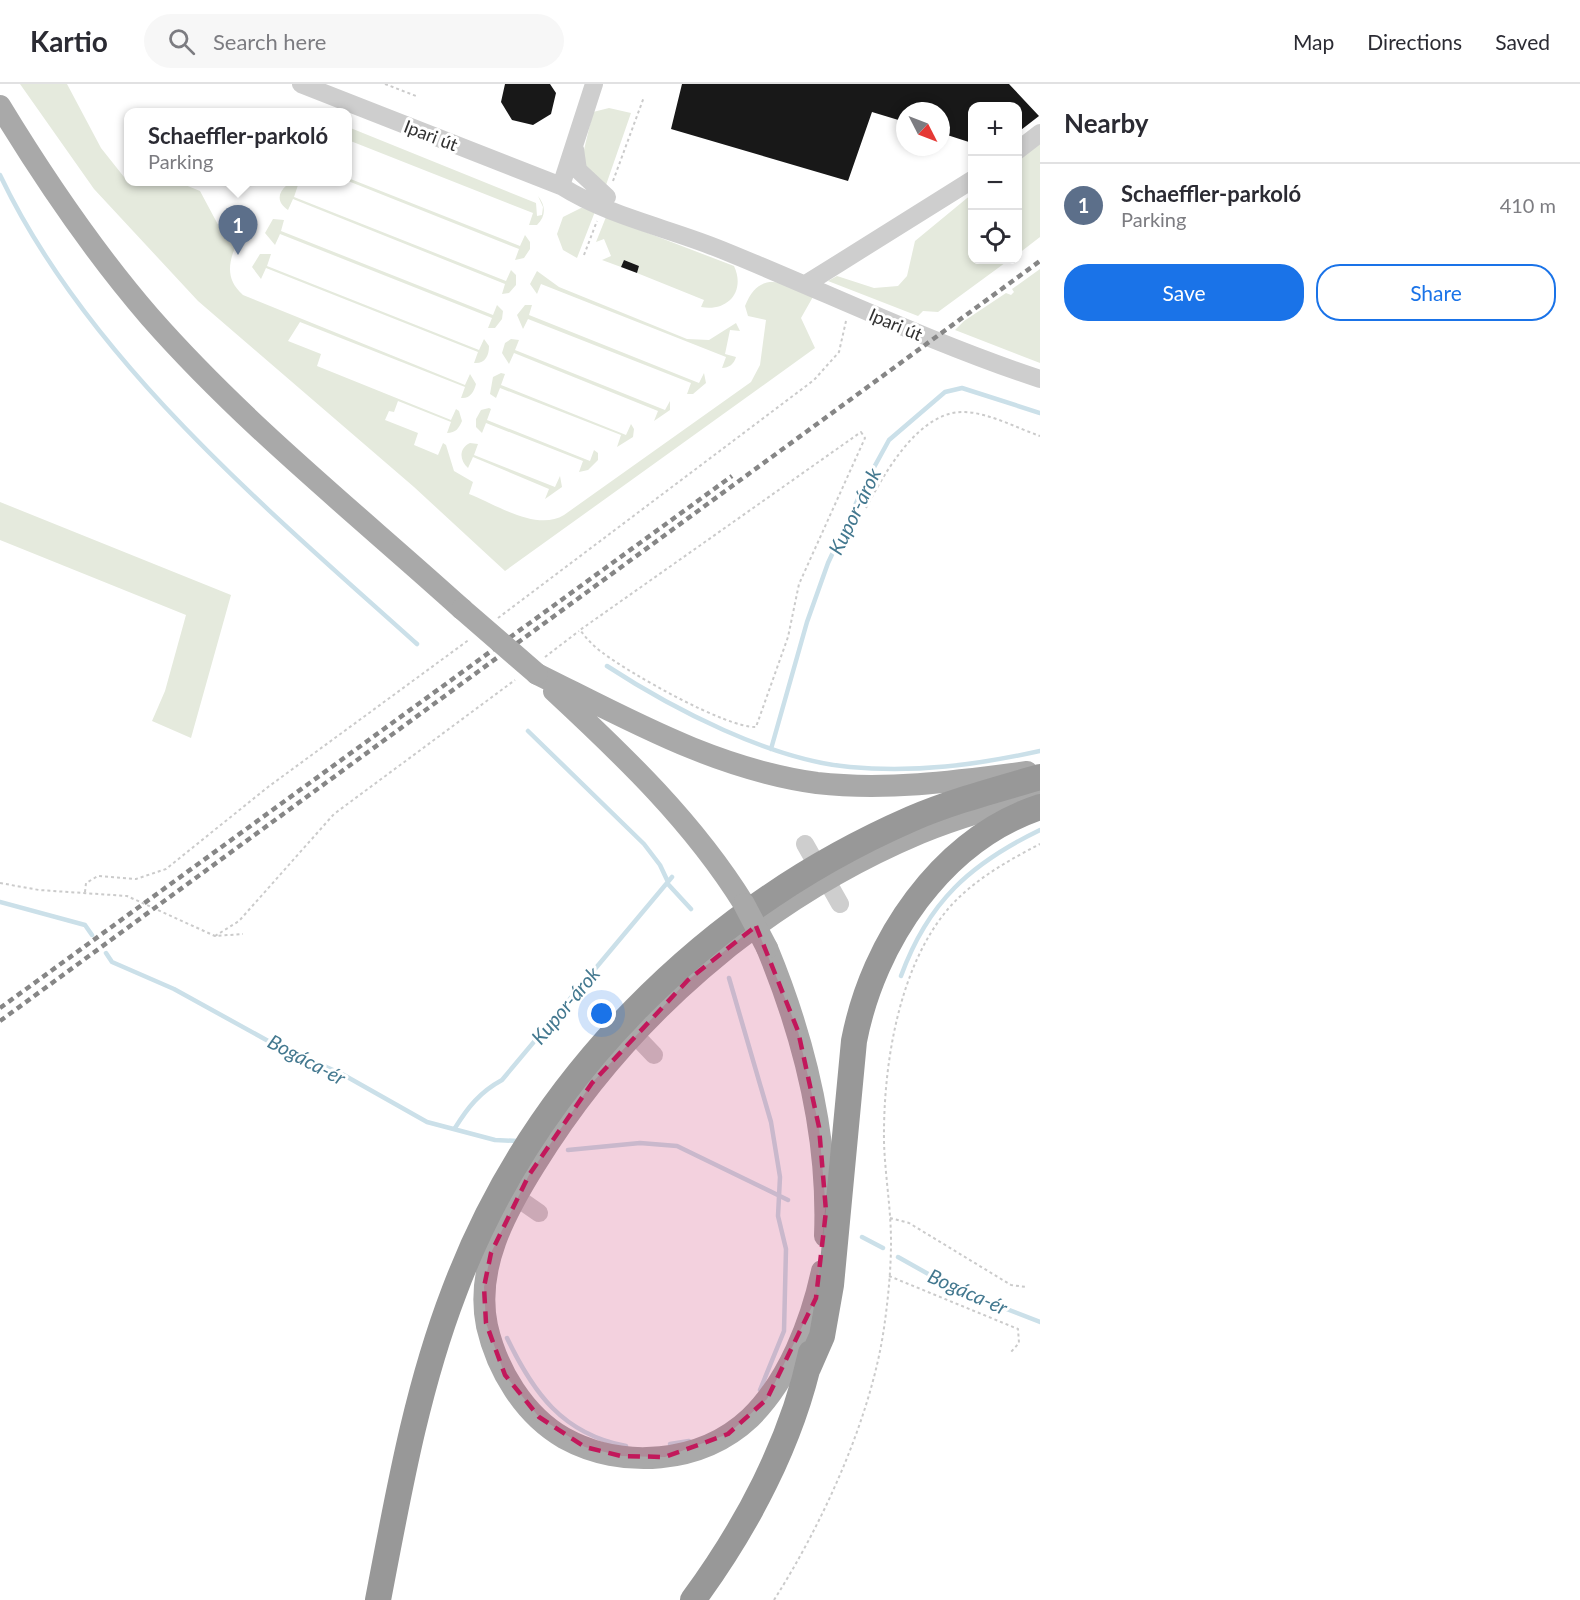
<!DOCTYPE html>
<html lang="en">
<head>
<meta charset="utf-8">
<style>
	:root { --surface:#fff; --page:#f7f7f7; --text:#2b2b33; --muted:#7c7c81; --line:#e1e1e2; --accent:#1a73e8 }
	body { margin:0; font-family:Lato,sans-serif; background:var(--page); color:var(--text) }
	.controls { position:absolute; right:18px; top:18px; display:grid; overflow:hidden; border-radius:12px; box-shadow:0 3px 9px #0003 }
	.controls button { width:54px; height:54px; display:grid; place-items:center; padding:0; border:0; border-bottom:2px solid var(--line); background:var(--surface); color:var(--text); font:30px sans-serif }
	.compass { position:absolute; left:896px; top:18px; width:54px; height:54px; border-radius:50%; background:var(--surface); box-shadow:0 3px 9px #0003; rotate:132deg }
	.you { position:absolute; left:602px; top:930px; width:21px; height:21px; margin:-15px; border:4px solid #fff; border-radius:50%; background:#1a73e8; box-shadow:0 0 0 9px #1a73e833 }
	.badge { display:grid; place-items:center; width:39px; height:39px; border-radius:50%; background:var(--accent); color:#fff; font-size:20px; font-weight:700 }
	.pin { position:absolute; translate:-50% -50px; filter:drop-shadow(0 2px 3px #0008) }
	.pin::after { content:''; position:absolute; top:32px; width:21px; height:18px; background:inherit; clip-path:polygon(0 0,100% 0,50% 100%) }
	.popup { position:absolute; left:124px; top:24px; width:228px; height:78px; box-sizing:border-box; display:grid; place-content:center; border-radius:12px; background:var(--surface); filter:drop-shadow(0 2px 4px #0005); font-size:20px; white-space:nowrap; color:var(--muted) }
	.popup b { font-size:22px; color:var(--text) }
	.popup::after { content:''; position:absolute; left:50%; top:100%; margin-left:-12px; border:12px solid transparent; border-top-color:var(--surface) }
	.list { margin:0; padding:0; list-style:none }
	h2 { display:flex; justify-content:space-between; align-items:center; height:78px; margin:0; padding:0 24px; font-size:26px }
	h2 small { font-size:20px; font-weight:400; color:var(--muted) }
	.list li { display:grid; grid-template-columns:39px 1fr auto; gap:18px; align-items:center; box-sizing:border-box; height:84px; padding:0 24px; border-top:2px solid var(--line) }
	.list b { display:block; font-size:22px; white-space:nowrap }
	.list p { margin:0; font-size:20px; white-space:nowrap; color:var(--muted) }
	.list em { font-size:20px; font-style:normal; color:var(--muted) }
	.actions { display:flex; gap:12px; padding:18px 24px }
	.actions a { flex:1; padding:14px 0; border:2px solid var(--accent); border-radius:24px; text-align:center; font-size:21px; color:var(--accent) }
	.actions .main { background:var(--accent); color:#fff }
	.icon { flex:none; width:33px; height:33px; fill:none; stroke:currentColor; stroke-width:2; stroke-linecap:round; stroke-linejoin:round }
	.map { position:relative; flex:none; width:1040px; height:1516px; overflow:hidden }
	header { display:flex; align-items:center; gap:36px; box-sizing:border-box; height:84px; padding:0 30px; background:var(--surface); border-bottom:2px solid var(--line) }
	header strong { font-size:28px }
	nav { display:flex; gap:33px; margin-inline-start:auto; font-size:21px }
	.search { width:420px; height:54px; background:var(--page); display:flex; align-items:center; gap:15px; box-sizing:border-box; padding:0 21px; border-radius:33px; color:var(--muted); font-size:22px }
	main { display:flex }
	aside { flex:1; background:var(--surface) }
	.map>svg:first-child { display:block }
</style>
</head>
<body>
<header>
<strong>Kartio</strong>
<div class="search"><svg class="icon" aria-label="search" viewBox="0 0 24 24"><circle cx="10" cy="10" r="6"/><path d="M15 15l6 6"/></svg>Search here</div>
<nav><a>Map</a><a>Directions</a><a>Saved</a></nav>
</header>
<main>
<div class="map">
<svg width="1040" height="1516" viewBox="0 0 1040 1516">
	<rect width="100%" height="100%" fill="#fff"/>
	<!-- green -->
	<path fill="#e5eadd" d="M20,0H67L101,64L128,98L133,100L135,98H178L200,107L223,150L238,156C229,177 224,194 243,211L465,301L470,290L476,300C474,308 470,315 461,314L465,303L300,238L288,257L321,270L317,282L451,336L456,325L459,327L462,337C459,344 456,349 447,349L451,338L398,317L394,328L389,327L385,336L418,349L414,361L438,371L443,359L446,361L454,387L473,398L469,410C495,420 537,448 564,431L751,298L760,281L766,236L748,232L745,222C760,184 784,200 814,211L801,234L815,264L505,487L414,403L198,217L94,105Z
		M609,24L631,29L606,101L593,96L582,74L593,28Z
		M348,43L536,119L537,132L542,131L543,123L538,112C546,122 546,132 537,141H529L533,129L348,56Z
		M1040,57V153L1018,170V74Z
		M348,94L520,162L525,151L530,158V165L524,174L515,176L519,165L348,97Z
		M287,101H298L294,113L506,197L511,186L516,191V201L509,209L502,210L505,200L293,115L288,126C277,119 277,109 287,101Z
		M972,110V176H1009L938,228L923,227L918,232L828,197L837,192L874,204L898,202L907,192L915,157Z
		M581,124L596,125L577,174L563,166L557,150L563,133Z
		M606,133L734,182C746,208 727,228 701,223L704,216L637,189L639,182L624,176L621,183L602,176L611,172L604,155L596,158Z
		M273,135L284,136L281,147L493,231L497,221L503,227L502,235L495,244H488L492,234L280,150L275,161L265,149Z
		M260,170H271L267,182L479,266L484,255L489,262C489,272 485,280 474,279L478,268L266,184L261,195L252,183Z
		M1040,185V279L955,246L964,237L1006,209L1011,211L1014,208L1012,205Z
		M537,187L559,203L687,255L709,256L736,239L740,247L730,246L725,270L736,273C734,280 729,284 722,284L726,273L541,200L537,210L530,200Z
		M525,221H532L529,231L699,299L704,289L706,299L693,310H687L691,299L528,235L523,245L517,231Z
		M511,255L519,256L515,266L665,326L670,317V326L654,337L658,327L514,269L509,280L502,269L505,259Z
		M501,289L505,290L501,301L626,351L631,340L634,345L633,353L617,363L621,351L500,304L496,314L490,310L493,293Z
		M489,324L491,325L487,336L590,377L594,366L598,369V376L588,386L579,388L583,377L486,339L482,349L476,343V335L481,326Z
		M470,359L478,360L474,371L555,403L560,392L562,403L545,415L549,405L473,373L468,384C459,376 459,364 470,359Z
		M0,418L231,511L191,654L152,637L165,607L186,531L0,456Z"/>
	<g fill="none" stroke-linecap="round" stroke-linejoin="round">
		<!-- stream -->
		<path stroke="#cbe0e9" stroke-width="4.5" d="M0,91C88,276 267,425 417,560
			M607,582C673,625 771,676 850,683C915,689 976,681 1040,667
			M528,647L644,760L660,781L668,798
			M771,665L807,538L828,479L866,398L889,356L945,308L962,304L1040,329
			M667,799L691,825
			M0,818L85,841L92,851
			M106,869L112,878L174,905L270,958L342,990L427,1038L495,1056L518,1057
			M901,892C928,818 970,780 1040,746
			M729,894L771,1038L780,1093L778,1132L786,1165L784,1247L760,1306
			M455,1044C468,1023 480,1008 502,996L672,793
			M568,1066L640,1059L677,1062L788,1116
			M862,1153L883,1164
			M898,1173L955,1205L1040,1238
			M507,1254C533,1308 562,1350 626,1362
			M670,1360L689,1357"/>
	</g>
	<!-- building -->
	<path fill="#181818" d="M505,0H550L556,9L551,30L533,41L512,36L501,18Z
		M682,0H1009L1039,32L1017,49V22H972V59L941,49V27H905V38L872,28L848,97L671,45Z
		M624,176L639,182L637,189L621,183Z"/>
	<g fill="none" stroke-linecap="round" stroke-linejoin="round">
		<!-- path -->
		<path stroke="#cbcbcb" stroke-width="2" stroke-dasharray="3 3" stroke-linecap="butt" d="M385,0L416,12
			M613,97L644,13
			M584,171L597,137
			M861,348L865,354L799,500L788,553L756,643C726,644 629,589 603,569C594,563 587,555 580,546Z
			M866,424C884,390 919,326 965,328C989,329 1017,344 1040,352
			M498,534L814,296L839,268L846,237
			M545,573L579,547
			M0,799L39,806L127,812L215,852L243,850
			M85,808L86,799L98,792L136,795L166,785L268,703L470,555
			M215,852L239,837L334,730L515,596
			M890,1134L909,1139L1011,1201L1026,1203
			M889,1192L1018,1245L1019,1259L1010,1269
			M774,1516C823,1439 871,1334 884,1244C888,1216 891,1186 891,1158C891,1124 885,1091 884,1058C883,983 898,884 948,825C972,797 1007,777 1040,760"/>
		<!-- minor -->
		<path stroke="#cecece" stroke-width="18" d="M301,0L561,102C610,133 669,144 722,166C828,209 931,259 1040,295
			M575,65L578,86L607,113
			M1017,67L1040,49
			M561,102L594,0
			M809,198L972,96
			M805,760L818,783
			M827,797L840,820
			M634,950L654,971
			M516,1113L539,1129"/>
		<!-- major -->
		<path stroke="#a9a9a9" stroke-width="22" d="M0,22C45,96 93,167 150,233C244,340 357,430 462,525
			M537,590C628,635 715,685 817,699C887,707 958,697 1027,688
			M554,607C625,673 693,738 744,820
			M767,864C805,956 829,1052 825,1152
			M822,1187C811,1238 788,1297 750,1334C701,1380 622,1386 564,1354C524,1331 497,1286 487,1242C475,1184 505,1129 535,1081C625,935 761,816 920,749C959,733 999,722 1040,711"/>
		<!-- highway -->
		<path stroke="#989898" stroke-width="26" d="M808,1284L822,1252L831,1201L854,957C873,858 941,756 1040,723
			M378,1516C398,1412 416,1307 454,1208C533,997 705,825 911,735C953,717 996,706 1040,693
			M693,1516C746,1444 792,1358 811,1269"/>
		<!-- rail -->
		<path stroke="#868686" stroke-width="4.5" stroke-dasharray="6 4.5" stroke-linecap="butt" d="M0,924L732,392
			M0,937L1040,177"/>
		<!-- major-bridge -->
		<path stroke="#a9a9a9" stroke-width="22" d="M462,525L537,590
			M744,820L767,864"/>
	</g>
	<!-- marked area -->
	<path fill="#c2185b" fill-opacity="0.2" stroke="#c2185b" stroke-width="4.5" stroke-dasharray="12 8" stroke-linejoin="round" d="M756,842L798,947L819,1043L826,1127L816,1214L767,1315L728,1350L665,1373L621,1372L585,1363L539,1333L505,1291L486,1239L484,1203L491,1169L529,1091L592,999L688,896Z"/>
	<g text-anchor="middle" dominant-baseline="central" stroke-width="6" stroke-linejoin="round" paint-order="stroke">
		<!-- street labels -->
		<g font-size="18" fill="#313131" stroke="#fff">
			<text transform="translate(431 51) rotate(21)">Ipari út</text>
			<text transform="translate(896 240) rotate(23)">Ipari út</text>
		</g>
		<!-- water labels -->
		<g font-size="20" font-style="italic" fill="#43788f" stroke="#fff">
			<text transform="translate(854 427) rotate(-64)">Kupor-árok</text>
			<text transform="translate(565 921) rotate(-50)">Kupor-árok</text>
			<text transform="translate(307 975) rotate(28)">Bogáca-ér</text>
			<text transform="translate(968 1207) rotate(24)">Bogáca-ér</text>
		</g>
	</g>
</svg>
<div class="controls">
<button>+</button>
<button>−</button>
<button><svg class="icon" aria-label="locate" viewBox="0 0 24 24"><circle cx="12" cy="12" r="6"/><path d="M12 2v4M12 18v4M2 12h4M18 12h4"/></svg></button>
</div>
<svg class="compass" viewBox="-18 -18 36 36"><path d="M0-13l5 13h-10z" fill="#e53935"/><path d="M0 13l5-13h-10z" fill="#7c7c81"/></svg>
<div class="you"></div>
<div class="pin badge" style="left:238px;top:171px;background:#5c6f8a">1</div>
<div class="popup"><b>Schaeffler-parkoló</b>Parking</div>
</div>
<aside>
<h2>Nearby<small></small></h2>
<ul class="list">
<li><span class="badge" style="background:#5c6f8a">1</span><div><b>Schaeffler-parkoló</b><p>Parking</p></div><em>410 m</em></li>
</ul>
<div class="actions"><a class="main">Save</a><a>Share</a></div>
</aside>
</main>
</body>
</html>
